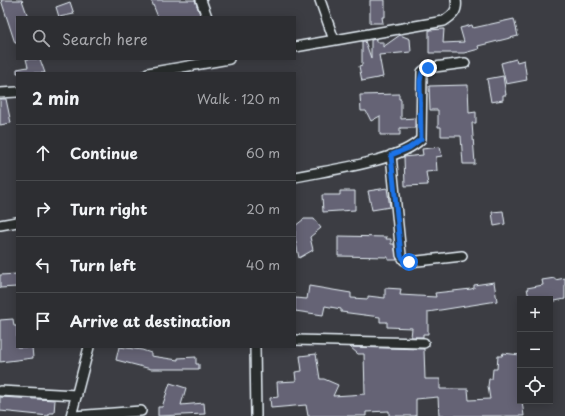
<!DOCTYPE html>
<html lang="en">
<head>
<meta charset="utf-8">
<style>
	:root { --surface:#2d2e32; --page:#393a3e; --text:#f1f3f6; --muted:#a7a8ac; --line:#484a4d }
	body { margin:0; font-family:"Playpen Sans",sans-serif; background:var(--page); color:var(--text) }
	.controls { position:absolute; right:12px; bottom:12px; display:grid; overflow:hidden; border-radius:0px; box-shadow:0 2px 10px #0003 }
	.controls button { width:36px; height:36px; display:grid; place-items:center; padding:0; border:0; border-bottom:1px solid var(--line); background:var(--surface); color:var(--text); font:20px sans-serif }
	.stop { position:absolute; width:12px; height:12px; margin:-9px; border:3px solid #1a73e8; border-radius:50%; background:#fff }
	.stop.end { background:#1a73e8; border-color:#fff; box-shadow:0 1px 4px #0008 }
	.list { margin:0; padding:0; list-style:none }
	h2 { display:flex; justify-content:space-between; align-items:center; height:52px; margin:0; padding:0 16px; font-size:17px }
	h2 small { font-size:13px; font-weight:400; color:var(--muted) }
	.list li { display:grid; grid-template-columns:26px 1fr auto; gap:12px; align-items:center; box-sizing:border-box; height:56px; padding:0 16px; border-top:1px solid var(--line) }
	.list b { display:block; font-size:15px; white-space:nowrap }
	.list em { font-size:13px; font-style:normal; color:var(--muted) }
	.icon { flex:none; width:22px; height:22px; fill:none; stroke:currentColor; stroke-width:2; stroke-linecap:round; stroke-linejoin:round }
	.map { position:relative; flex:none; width:565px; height:416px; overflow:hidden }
	.search { position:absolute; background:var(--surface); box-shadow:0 2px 10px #0003; left:16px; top:16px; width:280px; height:44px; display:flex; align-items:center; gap:10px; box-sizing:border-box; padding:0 14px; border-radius:0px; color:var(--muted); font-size:15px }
	.panel { position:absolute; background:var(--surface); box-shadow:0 2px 10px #0003; left:16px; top:72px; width:280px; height:276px; border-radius:0px }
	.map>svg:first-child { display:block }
</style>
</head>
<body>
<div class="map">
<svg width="565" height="416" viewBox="0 0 565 416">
	<rect width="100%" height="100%" fill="#3c3d43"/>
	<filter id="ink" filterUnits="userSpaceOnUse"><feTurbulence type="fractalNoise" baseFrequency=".025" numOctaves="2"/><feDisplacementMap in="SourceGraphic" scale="8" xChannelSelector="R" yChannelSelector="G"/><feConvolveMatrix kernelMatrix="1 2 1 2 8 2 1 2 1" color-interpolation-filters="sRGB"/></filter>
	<g filter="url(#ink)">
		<!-- building -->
		<path fill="#656375" stroke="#e8f1f8" d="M1,0H22L28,17H17V43H15Z
			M151,0H195L201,17H158Z
			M370,0H385V17H382L383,23H370Z
			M70,2L74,14L59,17L56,7Z
			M514,19L518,36L478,46L479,49L464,53H429V30L444,29L443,43L464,42L460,28L472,25L473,28Z
			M400,35L410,39L411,52L379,55L383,77L362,81L359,66L362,65V41H365L371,58V40L376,39V42H383V47Z
			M26,59H40L45,73H17V69L28,67Z
			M516,59L517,62L524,60L527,80L506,84L501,63Z
			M503,76L506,95H503V100L491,102L487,79Z
			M468,85L469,113L476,112V123H472L475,164H463L461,136H441V127H438V110H430L429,86Z
			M399,94V99H401V119L415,118V128H400V135H380V116L371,121L366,111H361L360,95Z
			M0,99H6L11,123L0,125Z
			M440,147L442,156L436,157L437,171L426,172L428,185L405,186L404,157L423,155L422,149Z
			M387,188L390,207L372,210L368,191Z
			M340,191H355V210L323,212L322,195H340Z
			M503,211L505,224L494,226L492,212Z
			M304,219H314L321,228L310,237L313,250L299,258L295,238V226Z
			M338,236L387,237L386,239H391V244H394L397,260H388V257L338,256Z
			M17,274V287L0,288V275Z
			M555,278V280L565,278V299L550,302V299H529L527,288L543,285L542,280Z
			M494,282L497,301L428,312V334H423V337H411L412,328L387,327V322H380V317L341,312V309L325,306L323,315L295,311V298L307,299L309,286L351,293V298L368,299V296L385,298V288L401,289L400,295L436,297L435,293L471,289L474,288V285Z
			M13,319L14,326H17V347H32L33,358L0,362V320Z
			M119,347L142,350L151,353V356L178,360V358L196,357V364H199V369H151L120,361L116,360Z
			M350,347L424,349L425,379H440V389H468L469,400L490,399L488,386L489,379H492L493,369H497L498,356H502L503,353L520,355V401H522L524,416H439L438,397L416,399V416H389V411L366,412V416H308L306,405L271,408L270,398L278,397L277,382L296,381L295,372L302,371L300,356L316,354L320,379H324L338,385L333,396L365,394L364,354H358Z
			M170,383L186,388L181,405L204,403L205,414L158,416V407H162Z
			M0,397L55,400L54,413H49V416L0,411Z"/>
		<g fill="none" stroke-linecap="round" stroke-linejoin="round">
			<!-- minor casing -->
			<g stroke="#e8f1f8" stroke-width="12">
				<path id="minor" d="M201,0L207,17
					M320,0L334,40
					M295,47L444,21C453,15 458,11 456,0
					M148,73L229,59
					M0,93L17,92
					M391,155L401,255L404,260L409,262L462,256
					M295,177C327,170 399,162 421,139L422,72L427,68L465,63
					M0,225L17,222
					M295,340L424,343
					M255,347L256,416
					M0,391L77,395
					M71,416L89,347
					M74,416L141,411"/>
			</g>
			<!-- minor -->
			<use href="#minor" stroke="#2a2d2e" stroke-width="9"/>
		</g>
	</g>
	<g fill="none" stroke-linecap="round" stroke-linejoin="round" filter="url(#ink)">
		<!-- route -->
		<path stroke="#1a73e8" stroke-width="5" d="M409,262L404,260L401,256L391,155L409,148L421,139L420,81L422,72L428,68"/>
	</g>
</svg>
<div class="controls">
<button>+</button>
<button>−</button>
<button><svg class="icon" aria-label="locate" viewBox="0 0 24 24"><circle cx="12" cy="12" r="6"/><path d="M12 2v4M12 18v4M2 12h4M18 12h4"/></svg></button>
</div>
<div class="stop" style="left:409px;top:262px"></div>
<div class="stop end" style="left:428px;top:68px"></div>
<div class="search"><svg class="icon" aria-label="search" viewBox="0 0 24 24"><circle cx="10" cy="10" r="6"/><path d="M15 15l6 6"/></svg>Search here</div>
<section class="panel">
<h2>2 min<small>Walk · 120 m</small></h2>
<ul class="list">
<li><svg class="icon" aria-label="ahead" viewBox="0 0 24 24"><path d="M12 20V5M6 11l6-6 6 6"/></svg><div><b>Continue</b></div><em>60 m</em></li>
<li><svg class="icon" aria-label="right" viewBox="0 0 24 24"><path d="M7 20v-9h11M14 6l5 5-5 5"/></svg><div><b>Turn right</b></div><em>20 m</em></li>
<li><svg class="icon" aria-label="left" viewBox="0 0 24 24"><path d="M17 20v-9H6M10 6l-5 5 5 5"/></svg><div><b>Turn left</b></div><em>40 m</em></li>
<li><svg class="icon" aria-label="arrive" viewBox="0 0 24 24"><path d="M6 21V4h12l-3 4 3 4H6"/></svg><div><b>Arrive at destination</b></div></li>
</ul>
</section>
</div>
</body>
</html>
